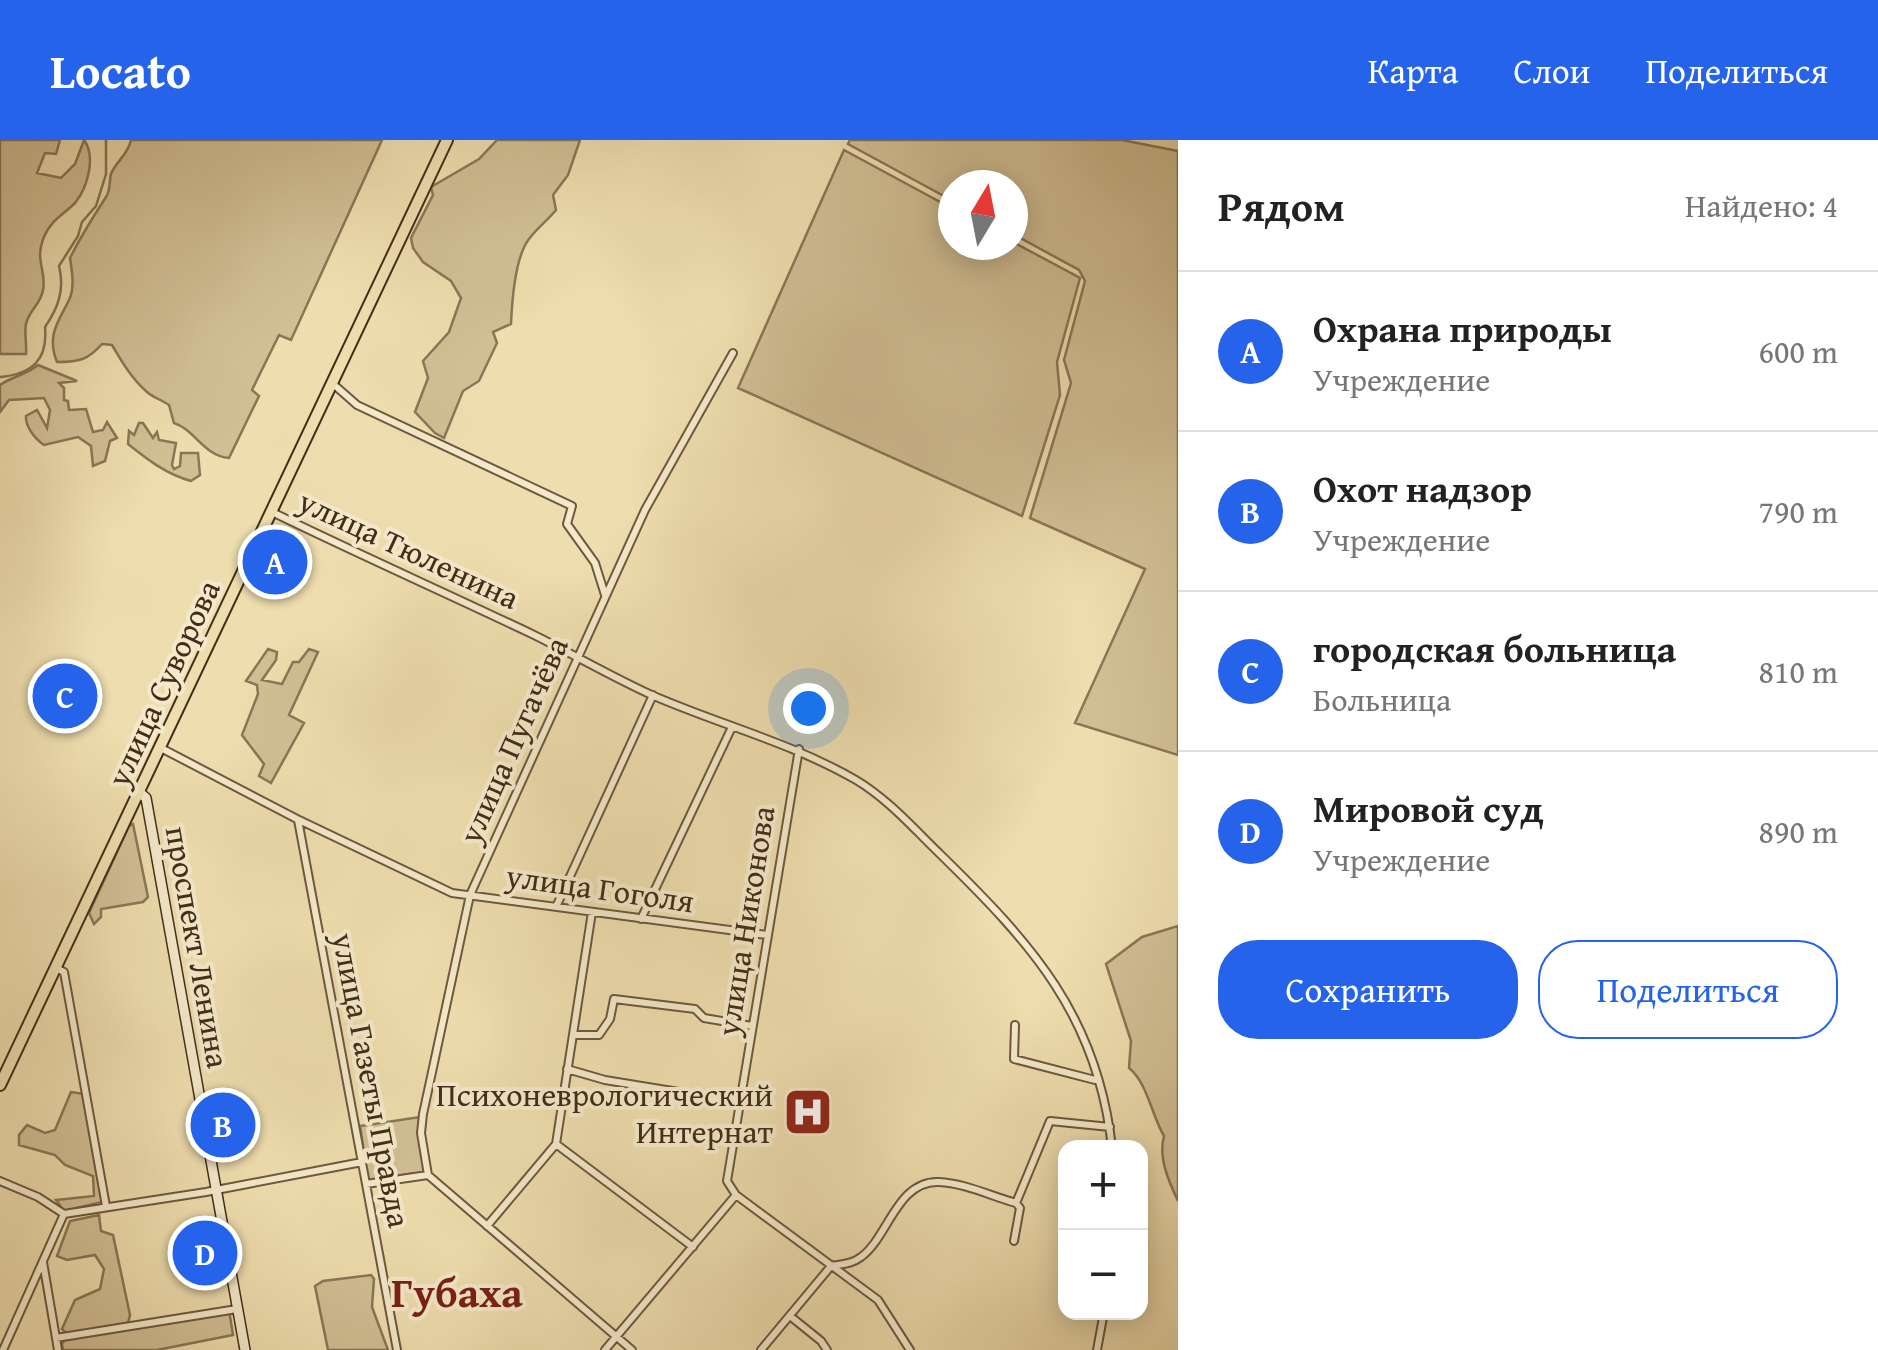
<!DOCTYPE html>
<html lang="ru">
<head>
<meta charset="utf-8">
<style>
	:root { --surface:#fff; --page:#f6f6f6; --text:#222; --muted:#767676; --line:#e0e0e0; --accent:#2563eb }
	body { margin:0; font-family:"Gentium Book Plus",serif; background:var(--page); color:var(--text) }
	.controls { position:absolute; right:30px; bottom:30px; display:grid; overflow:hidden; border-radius:20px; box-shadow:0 5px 25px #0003 }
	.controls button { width:90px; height:90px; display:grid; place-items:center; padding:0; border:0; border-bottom:2px solid var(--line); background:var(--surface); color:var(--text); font:50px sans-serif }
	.compass { position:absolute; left:938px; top:30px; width:90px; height:90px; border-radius:50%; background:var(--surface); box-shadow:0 5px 25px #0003; rotate:10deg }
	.you { position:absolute; left:808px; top:568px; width:35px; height:35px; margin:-25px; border:8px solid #fff; border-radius:50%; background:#1a73e8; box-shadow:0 0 0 15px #1a73e833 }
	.badge { display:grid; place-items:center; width:65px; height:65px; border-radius:50%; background:var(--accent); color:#fff; font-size:32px; font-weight:700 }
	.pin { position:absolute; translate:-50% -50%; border:5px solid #fff; box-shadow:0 2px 10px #0006 }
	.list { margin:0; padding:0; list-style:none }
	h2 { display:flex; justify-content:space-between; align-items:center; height:130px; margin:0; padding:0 40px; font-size:42px }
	h2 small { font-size:32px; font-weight:400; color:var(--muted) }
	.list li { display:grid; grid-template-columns:65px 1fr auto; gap:30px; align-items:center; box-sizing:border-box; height:160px; padding:0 40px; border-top:2px solid var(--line) }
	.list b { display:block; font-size:38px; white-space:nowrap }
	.list p { margin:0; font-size:32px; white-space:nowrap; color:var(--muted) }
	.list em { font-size:32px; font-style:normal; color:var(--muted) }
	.actions { display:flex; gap:20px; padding:30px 40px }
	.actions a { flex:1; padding:22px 0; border:2px solid var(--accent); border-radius:40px; text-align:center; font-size:35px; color:var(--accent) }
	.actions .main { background:var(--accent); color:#fff }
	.map { position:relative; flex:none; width:1178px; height:1210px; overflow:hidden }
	header { display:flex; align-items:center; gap:60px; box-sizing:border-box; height:140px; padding:0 50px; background:var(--accent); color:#fff }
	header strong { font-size:48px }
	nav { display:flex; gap:55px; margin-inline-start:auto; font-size:35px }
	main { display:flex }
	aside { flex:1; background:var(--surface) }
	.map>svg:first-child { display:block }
</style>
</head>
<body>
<header>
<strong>Locato</strong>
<nav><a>Карта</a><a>Слои</a><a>Поделиться</a></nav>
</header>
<main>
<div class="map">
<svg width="1178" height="1210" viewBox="0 0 1178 1210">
	<rect width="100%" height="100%" fill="#eeddae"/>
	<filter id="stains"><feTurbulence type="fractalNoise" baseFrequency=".002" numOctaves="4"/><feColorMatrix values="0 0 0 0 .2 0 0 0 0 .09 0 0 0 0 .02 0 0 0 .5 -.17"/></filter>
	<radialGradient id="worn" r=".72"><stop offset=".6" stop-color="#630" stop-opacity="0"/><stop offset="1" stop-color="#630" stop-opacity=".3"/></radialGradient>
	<!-- green -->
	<path fill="#d1bf94" stroke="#8a7656" stroke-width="2.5" d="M0,0H60L56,14L45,13L37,33L61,38L75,24L84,0C96,16 88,47 75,63C64,74 50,81 44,97C34,121 47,131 43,150C41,164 29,170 26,184C24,193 27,204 26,214H0Z
		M131,0H382L291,200L279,195L252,250L259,256L229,318C205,317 194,289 174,283L169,265C162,260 152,257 147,252C132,239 122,222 112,205L102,204C88,220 79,222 57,222C46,195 59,181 69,160C75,148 72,131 70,118C79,100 95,74 106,57C111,50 109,40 111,34C116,21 128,15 131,0Z
		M497,0H580L568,35L553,55L556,70C548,80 537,88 529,99C515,117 512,161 511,184L493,192L497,203L479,241L463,251L444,298L435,293L415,272L428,238L423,221L449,192L461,158L451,141L423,122L413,108L411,98L433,55L431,47L479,19Z
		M850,0H1122L1178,11V615L1075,583L1145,429L1030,378L1071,243L1064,220L1085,141L1079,130L1013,94V45H953V61L848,4Z
		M844,10L953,69V105H1013V102L1080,138L1057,222L1060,255L1022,376L738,248Z
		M38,225L77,241L59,243L64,248V260L68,261L69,270L86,269L93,292L103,290L107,282L117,298L110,301L105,321L93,326L91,306L78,297L44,305C35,299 25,286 26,276L37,270L47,288L50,270L44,258L9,260L0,272V245C13,236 26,235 38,225Z
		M139,283H143L153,298L157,292L159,300L176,303L172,325L174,329L180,326L181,313H198L200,335L191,341C166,334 148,320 128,304L129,291L134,295Z
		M268,509L277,512L276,520L262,540L282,544L293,522H299L309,509L318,512L289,575L304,583L271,643L259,636L264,624L242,595L258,554L257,545L246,541Z
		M133,684L148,757L143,762L101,769V777L94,784L89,773L129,686Z
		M1178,786V1061C1169,1042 1158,1018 1164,996C1152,976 1147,942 1129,928L1131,901L1106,824L1142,797Z
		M71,952L84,954L102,1062L64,1071L56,1060L94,1056L93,1036L65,1025L55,1015L19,1005V995L27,985L45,993L55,990Z
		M420,977L418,991L424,1032L368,1040L360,986Z
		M99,1075L101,1091L113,1095L130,1175L128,1183L68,1195L62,1189L75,1160L100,1149L104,1129L95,1115L67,1120L57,1116L70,1081Z
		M371,1135L374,1139L372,1167L388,1210H328L315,1146L323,1141Z
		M229,1170L233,1195L157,1210H63L62,1204L66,1198Z"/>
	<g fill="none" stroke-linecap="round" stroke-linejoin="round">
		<!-- stream -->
		<path stroke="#877353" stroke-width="2.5" d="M0,237C32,234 48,220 45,187C58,168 65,150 59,126L78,96L82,82L96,66L106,34V0"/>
		<!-- street casing -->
		<g stroke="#6e593e" stroke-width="10">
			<path id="street" d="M332,243L357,265L572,366L567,384L595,423L605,455
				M272,372C358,414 446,453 532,494C573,514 612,537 654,556C721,585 792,603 856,640C888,659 914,689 941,715C1031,803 1098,876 1112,1008
				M161,608L297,679L452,753L767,795
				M298,680L397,1210
				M556,767L653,555
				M641,779L732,587
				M56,828L64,832L106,1066
				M1015,885L1014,919L1095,940
				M573,895H599L610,879L614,859L695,869L704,878L752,886
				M567,929L605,940L740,962
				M556,1004L693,1107
				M428,1035L421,993L423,974L470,755L645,370L733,213
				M0,1041L38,1057L64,1074L206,1052L362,1022
				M366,1044L428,1035L632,1210
				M736,1055L878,1160L910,1210
				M487,1086L556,1004L592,772
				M1014,1101L1020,1068L1016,1063
				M43,1122L58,1210
				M790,1176L821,1201L827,1210
				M56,1198L237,1169
				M3,1210L64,1074
				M605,1210L736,1055L727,1041L799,609
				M761,1210L831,1126C842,1124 852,1124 861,1117C888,1098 897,1040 939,1042C964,1043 991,1056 1016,1063L1050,981L1110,987
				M1097,1210L1104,1172"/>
		</g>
		<!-- secondary casing -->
		<g stroke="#432d18" stroke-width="12">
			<path id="secondary" d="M139,652L146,658L245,1210"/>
		</g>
		<!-- primary casing -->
		<g stroke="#432d18" stroke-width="14">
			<path id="primary" d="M0,945L447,0"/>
		</g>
		<!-- street -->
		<use href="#street" stroke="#f4e9ca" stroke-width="6"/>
		<!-- secondary -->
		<use href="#secondary" stroke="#f4e9ca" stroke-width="9"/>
		<!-- primary -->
		<use href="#primary" stroke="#eeddae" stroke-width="10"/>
	</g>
	<!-- icons -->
	<defs>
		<g id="hospital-square" transform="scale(2.5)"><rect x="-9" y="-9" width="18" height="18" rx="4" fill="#8f2418" stroke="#f4e9ca"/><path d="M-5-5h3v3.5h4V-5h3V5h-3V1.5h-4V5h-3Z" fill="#fff"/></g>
	</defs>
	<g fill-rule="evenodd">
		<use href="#hospital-square" x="808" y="972"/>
	</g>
	<g text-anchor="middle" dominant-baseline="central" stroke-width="8" stroke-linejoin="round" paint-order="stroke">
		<!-- street labels -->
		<g font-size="32" fill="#432d18" stroke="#f4e9ca">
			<text transform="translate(409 409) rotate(25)">улица Тюленина</text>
			<text transform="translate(163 543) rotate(-65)">улица Суворова</text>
			<text transform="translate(513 600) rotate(-66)">улица Пугачёва</text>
			<text transform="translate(600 748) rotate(8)">улица Гоголя</text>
			<text transform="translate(745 781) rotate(-81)">улица Никонова</text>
			<text transform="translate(198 807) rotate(80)">проспект Ленина</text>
			<text transform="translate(372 940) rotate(79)">улица Газеты Правда</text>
		</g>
		<!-- poi labels -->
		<g font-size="32" fill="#432d18" stroke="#f4e9ca" text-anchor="end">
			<text x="773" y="954">Психоневрологический<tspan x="773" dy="37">Интернат</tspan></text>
		</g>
		<!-- district labels -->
		<g font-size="42" font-weight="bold" fill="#7a1f14" stroke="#f4e9ca">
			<text x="457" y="1151">Губаха</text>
		</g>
	</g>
	<rect width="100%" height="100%" filter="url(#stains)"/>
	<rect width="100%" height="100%" fill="url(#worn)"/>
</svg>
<div class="controls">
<button>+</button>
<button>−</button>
</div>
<svg class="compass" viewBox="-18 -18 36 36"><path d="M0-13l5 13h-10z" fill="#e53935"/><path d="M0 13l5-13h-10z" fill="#767676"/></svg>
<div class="you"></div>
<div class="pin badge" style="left:275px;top:422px">A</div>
<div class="pin badge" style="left:223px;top:985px">B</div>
<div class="pin badge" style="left:65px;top:556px">C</div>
<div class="pin badge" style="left:205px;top:1113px">D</div>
</div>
<aside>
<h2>Рядом<small>Найдено: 4</small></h2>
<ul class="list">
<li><span class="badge">A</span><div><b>Охрана природы</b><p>Учреждение</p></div><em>600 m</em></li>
<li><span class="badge">B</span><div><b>Охот надзор</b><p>Учреждение</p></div><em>790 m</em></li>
<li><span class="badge">C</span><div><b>городская больница</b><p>Больница</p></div><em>810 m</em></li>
<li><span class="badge">D</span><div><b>Мировой суд</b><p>Учреждение</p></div><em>890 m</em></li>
</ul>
<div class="actions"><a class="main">Сохранить</a><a>Поделиться</a></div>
</aside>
</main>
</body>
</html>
